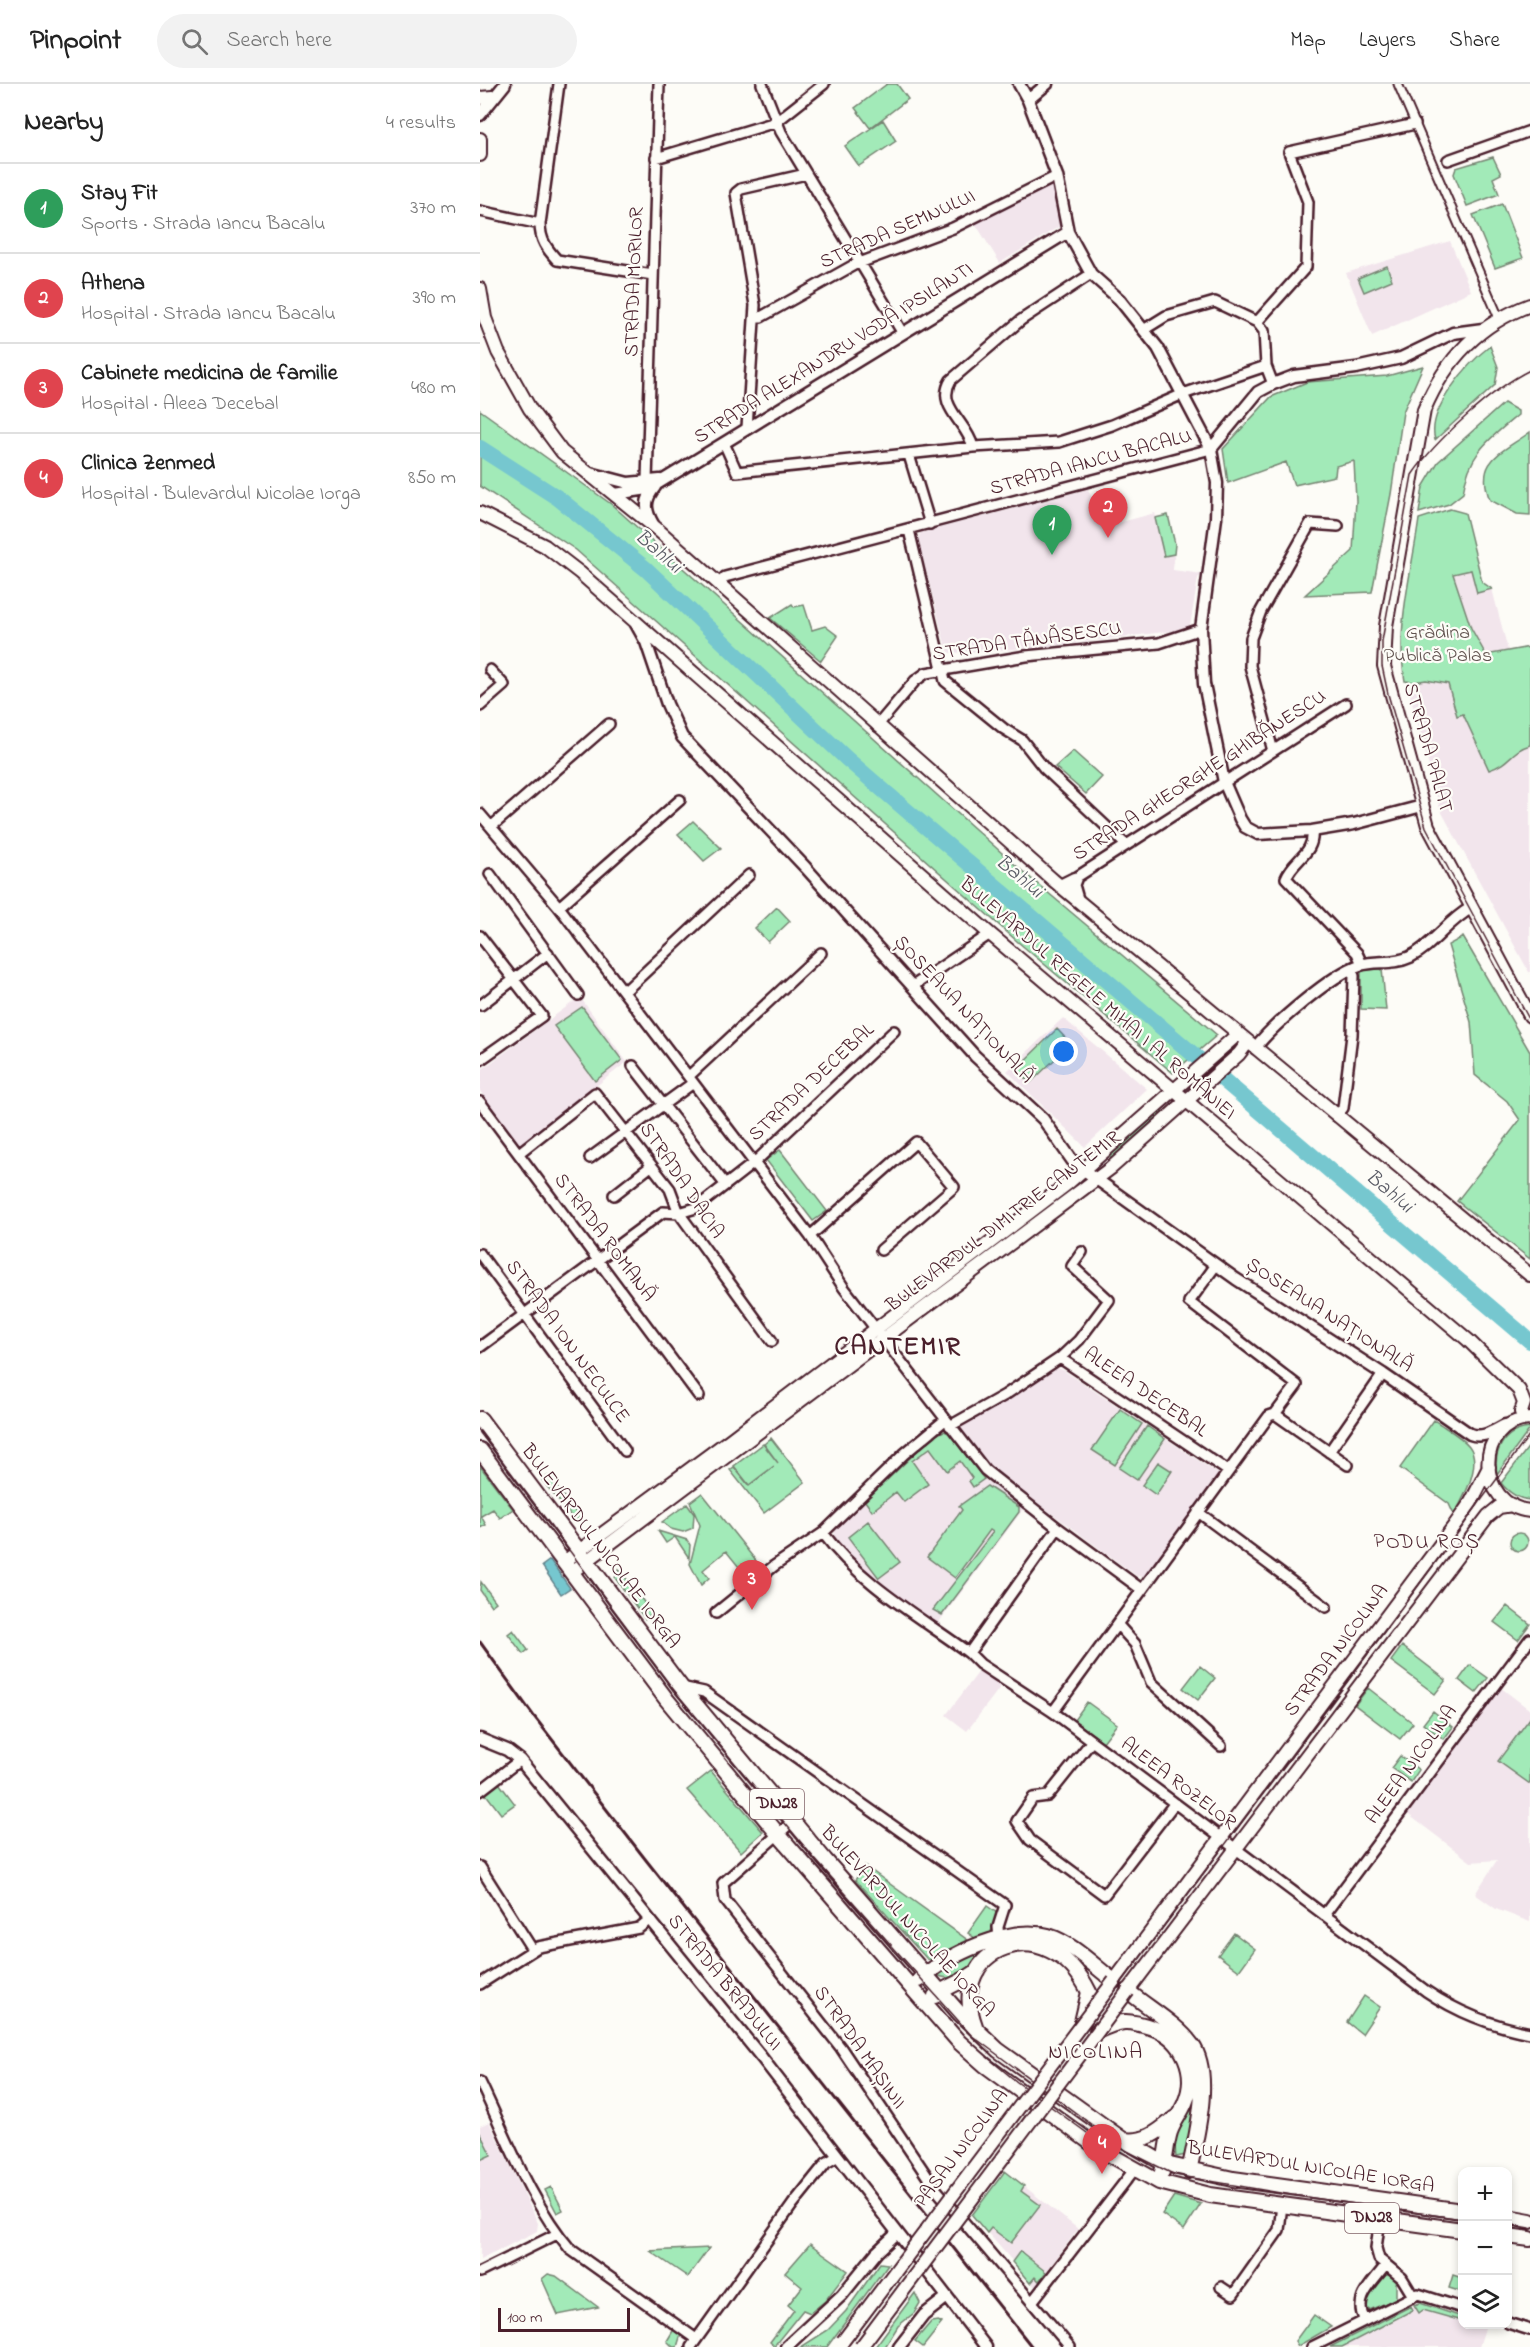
<!DOCTYPE html>
<html lang="en">
<head>
<meta charset="utf-8">
<style>
	:root { --surface:#fff; --page:#f2f2f2; --text:#222; --muted:#767676; --line:#e0e0e0; --accent:#4a1f2b }
	body { margin:0; font-family:"Indie Flower",sans-serif; background:var(--page); color:var(--text) }
	.controls { position:absolute; right:18px; bottom:18px; display:grid; overflow:hidden; border-radius:12px; box-shadow:0 3px 9px #0003 }
	.controls button { width:54px; height:54px; display:grid; place-items:center; padding:0; border:0; border-bottom:2px solid var(--line); background:var(--surface); color:var(--text); font:30px sans-serif }
	.scale { position:absolute; left:18px; bottom:15px; width:132px; box-sizing:border-box; padding-left:6px; border:3px solid #4a1f2b; border-top:0; font-size:16px; line-height:21px; white-space:nowrap; color:#4a1f2b; -webkit-text-stroke:4px #fdfcf7; paint-order:stroke }
	.you { position:absolute; left:584px; top:968px; width:21px; height:21px; margin:-15px; border:4px solid #fff; border-radius:50%; background:#1a73e8; box-shadow:0 0 0 9px #1a73e833 }
	.badge { display:grid; place-items:center; width:39px; height:39px; border-radius:50%; background:var(--accent); color:#fff; font-size:20px; font-weight:700 }
	.pin { position:absolute; translate:-50% -50px; filter:drop-shadow(0 2px 3px #0008) }
	.pin::after { content:''; position:absolute; top:32px; width:21px; height:18px; background:inherit; clip-path:polygon(0 0,100% 0,50% 100%) }
	.list { margin:0; padding:0; list-style:none }
	h2 { display:flex; justify-content:space-between; align-items:center; height:78px; margin:0; padding:0 24px; font-size:26px }
	h2 small { font-size:20px; font-weight:400; color:var(--muted) }
	.list li { display:grid; grid-template-columns:39px 1fr auto; gap:18px; align-items:center; box-sizing:border-box; height:90px; padding:0 24px; border-top:2px solid var(--line) }
	.list b { display:block; font-size:22px; white-space:nowrap }
	.list p { margin:0; font-size:20px; white-space:nowrap; color:var(--muted) }
	.list em { font-size:20px; font-style:normal; color:var(--muted) }
	.icon { flex:none; width:33px; height:33px; fill:none; stroke:currentColor; stroke-width:2; stroke-linecap:round; stroke-linejoin:round }
	.map { position:relative; flex:none; width:1050px; height:2263px; overflow:hidden }
	header { display:flex; align-items:center; gap:36px; box-sizing:border-box; height:84px; padding:0 30px; background:var(--surface); border-bottom:2px solid var(--line) }
	header strong { font-size:28px }
	nav { display:flex; gap:33px; margin-inline-start:auto; font-size:21px }
	.search { width:420px; height:54px; background:var(--page); display:flex; align-items:center; gap:15px; box-sizing:border-box; padding:0 21px; border-radius:33px; color:var(--muted); font-size:22px }
	main { display:flex }
	aside { flex:1; background:var(--surface) }
	.map>svg:first-child { display:block }
</style>
</head>
<body>
<header>
<strong>Pinpoint</strong>
<div class="search"><svg class="icon" aria-label="search" viewBox="0 0 24 24"><circle cx="10" cy="10" r="6"/><path d="M15 15l6 6"/></svg>Search here</div>
<nav><a>Map</a><a>Layers</a><a>Share</a></nav>
</header>
<main>
<aside>
<h2>Nearby<small>4 results</small></h2>
<ul class="list">
<li><span class="badge" style="background:#2e9e5b">1</span><div><b>Stay Fit</b><p>Sports · Strada Iancu Bacalu</p></div><em>370 m</em></li>
<li><span class="badge" style="background:#e0444e">2</span><div><b>Athena</b><p>Hospital · Strada Iancu Bacalu</p></div><em>390 m</em></li>
<li><span class="badge" style="background:#e0444e">3</span><div><b>Cabinete medicina de familie</b><p>Hospital · Aleea Decebal</p></div><em>480 m</em></li>
<li><span class="badge" style="background:#e0444e">4</span><div><b>Clinica Zenmed</b><p>Hospital · Bulevardul Nicolae Iorga</p></div><em>850 m</em></li>
</ul>
</aside>
<div class="map">
<svg width="1050" height="2263" viewBox="0 0 1050 2263">
	<rect width="100%" height="100%" fill="#fdfcf7"/>
	<filter id="ink" filterUnits="userSpaceOnUse"><feTurbulence type="fractalNoise" baseFrequency=".0167" numOctaves="2"/><feDisplacementMap in="SourceGraphic" scale="12" xChannelSelector="R" yChannelSelector="G"/><feConvolveMatrix kernelMatrix="1 2 1 2 8 2 1 2 1" color-interpolation-filters="sRGB"/></filter>
	<g filter="url(#ink)">
		<!-- built -->
		<path fill="#f2e5ec" d="M569,100L572,101L580,142L520,179L495,139Z
			M970,157L991,207L892,252L866,189Z
			M608,405L612,415L619,413L627,442L675,429L676,433L688,431L695,460L693,486L722,490L718,494L710,542L700,546L554,564L470,569L466,564L438,456L440,449Z
			M999,484L1002,498L1012,505L1028,566L1050,563V890L960,725L920,572L972,559L981,520L973,490Z
			M100,913L147,978L40,1061L0,1007L1,986Z
			M583,934L667,1005L605,1063L527,987Z
			M576,1284L583,1286L740,1391L663,1493L657,1492L514,1387L481,1344L490,1333L566,1285Z
			M464,1347L469,1349L504,1395L544,1424L456,1542L379,1484L356,1460L354,1453L355,1445L453,1352Z
			M500,1586L521,1602L487,1647L466,1631Z
			M1016,1600L1050,1626V1838L1016,1825L995,1810L1017,1776L991,1778L921,1725Z
			M9,2038L58,2139L57,2147L0,2176V2042Z
			M525,2087L598,2145L555,2203L492,2131Z
			M940,2219L982,2233V2240L1006,2241L999,2263H850Z"/>
		<!-- green -->
		<path fill="#a2eab8" stroke="#768472" stroke-width="1.5" d="M407,0H417L428,15L390,44L375,24Z
			M403,36L416,57L379,82L365,62Z
			M1013,73L1021,90L1013,94L1019,110L987,122L974,90L976,84Z
			M1022,120L1043,174L1015,184L993,131Z
			M907,182L912,196L884,208L878,194Z
			M1010,262L1018,283L1015,301L955,356C946,326 988,279 1010,262Z
			M943,282L923,328L911,410L892,508L825,511L873,467L876,417L874,377L856,382L855,392L814,401L806,378L748,399L743,365L791,313L827,298L907,292Z
			M1024,319L1038,327V331C1008,356 989,369 983,409L969,420L939,429L943,403L958,378Z
			M0,326L131,420L541,786L737,951L693,989L538,858L96,466L0,402Z
			M1050,348V431L1037,430L1010,416C994,376 1022,369 1050,348Z
			M970,425L985,429L1002,498L1012,505L997,509L991,486L973,490L991,544L1006,571L1050,563V661C1030,667 1031,679 1009,686L983,630L977,632L968,600L946,596L934,598L925,597C915,543 932,488 939,435Z
			M688,431L695,460L694,470L684,472L675,434Z
			M312,520L314,523L324,521L332,546L345,542L358,552L341,577L290,534Z
			M593,667L622,693L606,710L575,683Z
			M213,737L241,764L224,777L198,750Z
			M297,823L310,837L288,858L275,844Z
			M983,853L1050,968V1175L977,1117L1040,1036L1027,1017L995,991L991,938L968,861Z
			M881,884L902,885L906,926L881,925Z
			M102,923L142,976L115,997L74,942Z
			M577,945L591,960L550,999L536,985Z
			M681,1026L684,1030L632,1075L628,1072Z
			M300,1066L347,1127L333,1137L286,1076Z
			M585,1105L588,1108L414,1240L412,1237Z
			M640,1325L662,1340L635,1381L612,1366Z
			M954,1336C965,1344 981,1352 989,1362C1003,1380 983,1415 974,1431L969,1420L920,1384Z
			M667,1342L685,1355L657,1396L639,1384Z
			M1050,1344V1345L1017,1390C1013,1366 1024,1346 1050,1344Z
			M464,1347L469,1349L504,1395L493,1403L489,1397L492,1394L480,1377L467,1387L450,1364L432,1377L448,1400L424,1418L416,1408L392,1427L385,1417L453,1352Z
			M291,1354L325,1398L284,1429L250,1386L254,1383L269,1402L294,1382L269,1401L254,1382L283,1360L298,1379L284,1360Z
			M1050,1361V1416C1038,1415 1029,1409 1021,1399Z
			M678,1378L692,1387L676,1411L662,1401Z
			M0,1382L33,1425L20,1434L13,1425L1,1432L6,1441L0,1444Z
			M68,1392L101,1435L94,1436L62,1396Z
			M507,1402L539,1423V1428L462,1531L453,1526L513,1448L510,1446L475,1494L447,1473L482,1426L479,1422Z
			M222,1409L276,1477L263,1488L246,1467L223,1486L229,1494L221,1501L210,1480L220,1441L210,1418Z
			M207,1420L214,1430L213,1444L203,1448L191,1445L182,1438Z
			M388,1437L420,1478L399,1494L368,1453Z
			M178,1447L207,1456L210,1461L209,1474L195,1453L186,1459Z
			M1030 1458a9 9 0 1 1 18 0a9 9 0 1 1-18 0Z
			M139,1485L172,1529L165,1535L135,1494Z
			M1,1498L16,1518L11,1522L0,1506Z
			M1027,1522L1050,1540L1038,1556L1014,1538Z
			M33,1546L48,1566L43,1570L28,1550Z
			M922,1562L966,1596L955,1610L911,1577Z
			M990,1581L1008,1594L996,1609L979,1596Z
			M720,1582L735,1594L718,1616L703,1604Z
			M888,1604L933,1639L920,1655L875,1621Z
			M607,1618L637,1640L623,1658L594,1636Z
			M953,1627L973,1643L964,1655L943,1640Z
			M1050,1634V1700L1018,1677Z
			M920,1672L939,1686L931,1698L911,1684Z
			M231,1687L283,1748L261,1768L207,1706Z
			M19,1699L35,1720L21,1730L5,1709Z
			M385,1782L489,1857V1861L455,1876L447,1875L375,1796Z
			M507,1822L517,1829L510,1851L499,1857L488,1849Z
			M754,1849L775,1865L759,1887L738,1871Z
			M504,1865C498,1881 477,1899 459,1892L460,1884Z
			M884,1912L900,1923L882,1950L867,1938Z
			M711,2023L713,2024L706,2071L696,2073L694,2052Z
			M0,2049L11,2071L0,2076Z
			M525,2087L544,2102L541,2107L560,2121L531,2159L511,2144L507,2149L492,2131Z
			M71,2103L83,2126L77,2129L65,2106Z
			M694,2112L721,2120L704,2146L682,2130Z
			M330,2160L368,2187L345,2217L330,2229L323,2226L294,2262L290,2258L314,2226L308,2221L322,2203L305,2189Z
			M229,2164L208,2193L170,2167Z
			M540,2167L566,2188L559,2197L555,2193L550,2199L532,2178Z
			M400,2179L408,2180L347,2263H321L348,2246L366,2227Z
			M68,2190L76,2192L118,2223L78,2231L62,2195Z
			M906,2191H912L920,2198L916,2199V2215L887,2227L884,2218L901,2193Z
			M973,2191L982,2194V2208L969,2204Z
			M435,2209L440,2219L434,2229L418,2242L405,2263H395Z
			M940,2219L982,2233V2237L943,2226L939,2229L934,2221Z
			M931,2222L933,2226L862,2263H850Z
			M834,2231L851,2243L818,2262L815,2257Z
			M458,2237L462,2239L443,2263L435,2257L451,2238Z
			M194,2245L201,2250L197,2263H193L187,2257Z"/>
		<!-- water -->
		<path fill="#76c7cf" stroke="#64848d" stroke-width="1.5" d="M70,1476L90,1504L81,1510L62,1482Z"/>
		<g fill="none" stroke-linecap="round" stroke-linejoin="round">
			<!-- river -->
			<path stroke="#76c7cf" stroke-width="16" d="M0,364L78,414L166,485L367,675L425,725L1050,1257"/>
			<!-- pedestrian casing -->
			<g stroke="#4a1f2b" stroke-width="11">
				<path id="pedestrian" d="M918,0L1019,234"/>
			</g>
			<!-- minor casing -->
			<g stroke="#4a1f2b" stroke-width="14">
				<path id="minor" d="M282,0L301,48L422,248
					M176,74L296,38L344,0
					M968,76L1050,47
					M0,127L60,140C60,156 67,165 77,176L173,191
					M60,140L79,0
					M275,232L281,233L374,181L473,144L577,92
					M777,238L826,183L828,118L809,68L935,40
					M786,282L793,300
					M267,344L275,221L256,109L261,105L326,90
					M244,359L257,388L493,363L579,358L632,341L703,310L786,282L784,247L777,238L735,218L686,232L665,245
					M493,363C487,338 455,322 471,296L541,236L611,190
					M429,371L450,440
					M167,397L179,0
					M429,446L465,597L524,645L542,656L564,684L646,761
					M239,500L245,493L731,365
					M0,622L24,601L10,586
					M397,642L435,597L446,589L546,572L679,559L721,545
					M793,667L770,582L771,554L781,527L830,440L858,442
					M0,730L79,823L330,1152L364,1204L505,1386L578,1444L661,1505
					M11,743L129,640
					M832,747C835,770 813,775 806,794L877,869L882,880
					M10,790L98,911
					M598,815L594,801L597,793L866,620
					M79,823L200,716
					M0,852L62,932L0,976
					M433,902L510,850
					M144,908L269,791
					M1,921L68,869
					M153,982L245,1100
					M209,992L341,869
					M0,1018L219,1312
					M856,1032L863,1024L872,951L874,892L871,885
					M39,1069L115,1009L190,1105L199,1129L292,1257
					M110,1074L213,999
					M134,1111L171,1082
					M330,1152L436,1058L474,1103L401,1166
					M0,1170L145,1367
					M0,1263L183,1128L199,1129L216,1124L275,1078L414,947
					M580,1274L599,1256L629,1216L592,1182L602,1168
					M795,1330L868,1381
					M470,1342L525,1311L580,1274L748,1387
					M849,1368L903,1290
					M718,1428L846,1523
					M343,1449C381,1500 438,1532 489,1569L500,1580L573,1628L946,1907C977,1928 1013,1942 1050,1949
					M236,1529L294,1482L343,1449L424,1370L465,1336
					M637,1540L655,1560L671,1598L741,1662
					M489,1569L578,1444
					M201,1603L224,1608L525,1821L518,1843L519,1855
					M573,1628L789,1332L795,1330L817,1301L709,1218L736,1181
					M611,1658L568,1712L553,1714L537,1737L550,1756L624,1811L694,1720
					M0,1707L40,1676
					M312,1738L243,1799L245,1816L361,1964L455,2104L590,2263
					M0,1783L52,1865
					M844,1831L1050,1555
					M0,1900L58,1863L159,1844L169,1836
					M0,1998C27,2054 50,2118 90,2165L216,2255
					M900,2135L896,2164L899,2175L922,2194L933,2212
					M0,2188L77,2150
					M741,2203L753,2211L799,2146L802,2121
					M552,2218L654,2086
					M885,2236C872,2215 893,2199 905,2182
					M1028,2239L1050,2246
					M211,2263L313,2120L346,2079L358,2072
					M832,2263L938,2210L982,2224"/>
			</g>
			<!-- tertiary casing -->
			<g stroke="#4a1f2b" stroke-width="15">
				<path id="tertiary" d="M539,0L548,16L577,92L588,148L611,190L639,215L678,264L731,365L737,399L736,434L721,545L724,600L744,698L760,735L765,743L778,750L832,747L874,740L942,722
					M548,16L567,0
					M0,31L25,0
					M731,365L778,308L793,300L814,292L876,284L921,274L973,249L1003,245
					M110,389L148,399L180,396
					M135,410L168,405L177,400L588,148
					M173,440C165,426 164,416 175,403
					M156,540L166,558L187,620L202,653L326,784L495,972L563,1035L594,1079L756,1195L903,1290L990,1350C1003,1355 1013,1347 1025,1341
					M775,964C794,940 852,890 880,881C897,876 913,881 930,873C954,861 967,837 991,824
					M0,1655L27,1666L40,1676L282,1974L506,2263
					M306,2263L362,2211L397,2168L417,2149
					M419,2263L444,2231L467,2213"/>
			</g>
			<!-- secondary casing -->
			<g stroke="#4a1f2b" stroke-width="16">
				<path id="secondary" d="M0,14L12,13
					M0,55V71
					M0,205L5,234L18,268L50,325L82,368L177,445L573,796L1050,1191
					M1050,221C998,240 965,276 944,326L906,542L904,582L948,742L1050,932
					M0,429L65,462L100,489L510,850L988,1256L1039,1306L1044,1319L1041,1328
					M580,802L594,795
					M1050,1335C993,1338 996,1422 1050,1427
					M84,1478L251,1355L587,1100L758,950
					M92,1488L631,1084L759,970L768,958
					M634,1897L974,1442L991,1418L1009,1383
					M648,1907L1008,1432L1019,1423L1032,1421"/>
			</g>
			<!-- primary casing -->
			<g stroke="#4a1f2b" stroke-width="18">
				<path id="primary" d="M0,1335L201,1603L345,1776L480,1930L518,1966L642,2055L685,2080L753,2095L982,2127
					M0,1366L187,1616L298,1750L431,1903L479,1958L505,1981L618,2064L679,2098L730,2111L982,2146
					M439,1896C467,1871 530,1841 568,1852C592,1859 614,1882 634,1897
					M648,1907C668,1924 697,1940 712,1961C733,1990 716,2054 709,2087
					M455,1912C468,1901 484,1898 497,1887
					M495,1942C465,1863 568,1823 609,1908L602,1938
					M617,1947C641,1936 647,1935 673,1944C704,1955 718,1989 705,2019C701,2029 694,2037 690,2048C686,2061 686,2075 682,2088
					M644,2056C666,2059 679,2047 695,2034
					M1028,2133L1050,2137
					M1028,2152L1050,2155"/>
			</g>
			<!-- pedestrian -->
			<use href="#pedestrian" stroke="#fdfcf7" stroke-width="7"/>
			<!-- minor -->
			<use href="#minor" stroke="#fdfcf7" stroke-width="9"/>
			<!-- tertiary -->
			<use href="#tertiary" stroke="#fdfcf7" stroke-width="10"/>
			<!-- secondary -->
			<use href="#secondary" stroke="#fdfcf7" stroke-width="12"/>
			<!-- primary -->
			<use href="#primary" stroke="#fdfcf7" stroke-width="14"/>
			<!-- tram -->
			<path stroke="#4a1f2b" stroke-width="1.5" d="M1050,286C1013,304 955,357 932,391L902,557V582L908,610L946,743L1050,937
				M0,1347L193,1605L334,1774L491,1951L647,2067L695,2091L812,2111L982,2135
				M507,1973L537,1998L607,2049
				M1028,2140L1050,2144
				M367,2263L851,1620L1050,1350"/>
			<!-- rail -->
			<path stroke="#4a1f2b" stroke-width="3" d="M0,1558L53,1631L166,1776L552,2263"/>
			<!-- secondary-bridge casing -->
			<g stroke="#4a1f2b" stroke-width="16" stroke-linecap="butt">
				<path id="secondary-bridge" d="M363,2257L634,1897
					M381,2263L648,1907"/>
			</g>
			<!-- secondary-bridge -->
			<use href="#secondary-bridge" stroke="#fdfcf7" stroke-width="12"/>
		</g>
	</g>
	<g text-anchor="middle" dominant-baseline="central" stroke-width="4.5" stroke-linejoin="round" paint-order="stroke">
		<!-- shield labels -->
		<g fill="#fdfcf7" stroke="#806168" stroke-width="1.5">
			<rect x="270" y="1705" width="54" height="30" rx="4.5"/>
			<rect x="865" y="2119" width="54" height="30" rx="4.5"/>
		</g>
		<g font-size="18" font-weight="bold" fill="#4a1f2b">
			<text x="297" y="1720">DN28</text>
			<text x="892" y="2134">DN28</text>
		</g>
		<!-- street labels -->
		<g font-size="20" fill="#4a1f2b" stroke="#fdfcf7">
			<text transform="translate(418 146) rotate(-24)">STRADA SEMNULUI</text>
			<text transform="translate(155 198) rotate(-88)">STRADA MORILOR</text>
			<text transform="translate(354 270) rotate(-32)">STRADA ALEXANDRU VODĂ IPSILANTI</text>
			<text transform="translate(611 379) rotate(-15)">STRADA IANCU BACALU</text>
			<text transform="translate(547 558) rotate(-8)">STRADA TĂNĂSESCU</text>
			<text transform="translate(947 664) rotate(74)">STRADA PALAT</text>
			<text transform="translate(720 692) rotate(-33)">STRADA GHEORGHE GHIBĂNESCU</text>
			<text transform="translate(617 915) rotate(41)">BULEVARDUL REGELE MIHAI I AL ROMÂNIEI</text>
			<text transform="translate(483 926) rotate(47)">ȘOSEAUA NAȚIONALĂ</text>
			<text transform="translate(332 999) rotate(-43)">STRADA DECEBAL</text>
			<text transform="translate(201 1097) rotate(56)">STRADA DACIA</text>
			<text transform="translate(524 1138) rotate(-37)">BULEVARDUL DIMITRIE CANTEMIR</text>
			<text transform="translate(124 1154) rotate(53)">STRADA ROMANĂ</text>
			<text transform="translate(849 1232) rotate(33)">ȘOSEAUA NAȚIONALĂ</text>
			<text transform="translate(87 1258) rotate(54)">STRADA ION NECULCE</text>
			<text transform="translate(665 1309) rotate(34)">ALEEA DECEBAL</text>
			<text transform="translate(120 1463) rotate(53)">BULEVARDUL NICOLAE IORGA</text>
			<text transform="translate(857 1567) rotate(-53)">STRADA NICOLINA</text>
			<text transform="translate(932 1681) rotate(-54)">ALEEA NICOLINA</text>
			<text transform="translate(698 1700) rotate(37)">ALEEA ROZELOR</text>
			<text transform="translate(427 1838) rotate(48)">BULEVARDUL NICOLAE IORGA</text>
			<text transform="translate(244 1899) rotate(51)">STRADA BRADULUI</text>
			<text transform="translate(379 1964) rotate(55)">STRADA MAȘINII</text>
			<text transform="translate(482 2065) rotate(-53)">PASAJ NICOLINA</text>
			<text transform="translate(831 2084) rotate(9)">BULEVARDUL NICOLAE IORGA</text>
		</g>
		<!-- park labels -->
		<g font-size="20" fill="#60524e" stroke="#fdfcf7">
			<text x="958" y="549">Grădina<tspan x="958" dy="23">Publică Palas</tspan></text>
		</g>
		<!-- water labels -->
		<g font-size="21" font-style="italic" fill="#595a64" stroke="#fdfcf7">
			<text transform="translate(178 468) rotate(41)">Bahlui</text>
			<text transform="translate(539 793) rotate(40)">Bahlui</text>
			<text transform="translate(909 1108) rotate(40)">Bahlui</text>
		</g>
		<!-- neighbourhood labels -->
		<g font-size="21" letter-spacing="1.5" fill="#4a1f2b" stroke="#fdfcf7">
			<text x="947" y="1459">PODU ROȘ</text>
			<text x="616" y="1969">NICOLINA</text>
		</g>
		<!-- district labels -->
		<g font-size="26" font-weight="bold" letter-spacing="1.5" fill="#4a1f2b" stroke="#fdfcf7">
			<text x="418" y="1264">CANTEMIR</text>
		</g>
	</g>
</svg>
<div class="controls">
<button>+</button>
<button>−</button>
<button><svg class="icon" aria-label="layers" viewBox="0 0 24 24"><path d="M12 4l9 5-9 5-9-5zM3 14l9 5 9-5"/></svg></button>
</div>
<div class="scale">100 m</div>
<div class="you"></div>
<div class="pin badge" style="left:572px;top:471px;background:#2e9e5b">1</div>
<div class="pin badge" style="left:628px;top:454px;background:#e0444e">2</div>
<div class="pin badge" style="left:272px;top:1526px;background:#e0444e">3</div>
<div class="pin badge" style="left:622px;top:2090px;background:#e0444e">4</div>
</div>
</main>
</body>
</html>
